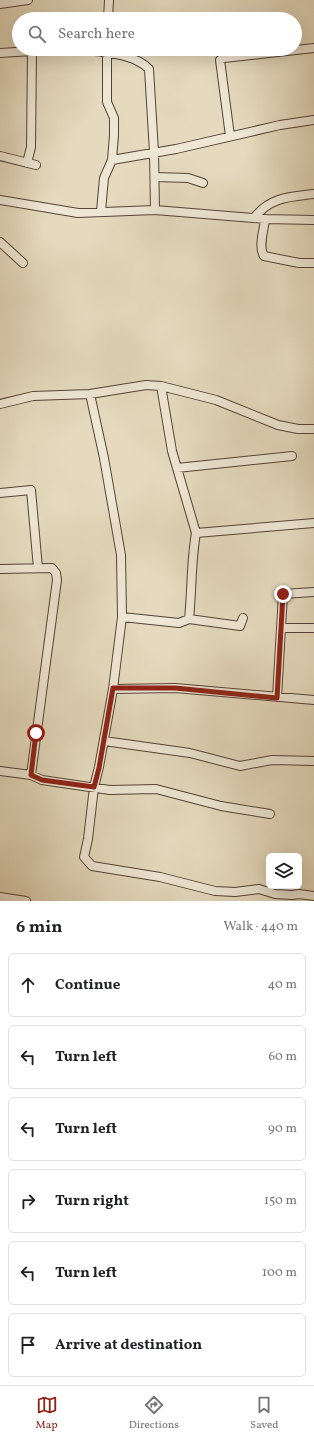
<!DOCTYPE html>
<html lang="en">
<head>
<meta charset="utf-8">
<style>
	:root { --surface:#fff; --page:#f6f6f6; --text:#202124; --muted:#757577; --line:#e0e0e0; --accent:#8f2418 }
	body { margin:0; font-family:Vollkorn,serif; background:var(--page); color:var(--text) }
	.controls { position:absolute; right:12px; bottom:12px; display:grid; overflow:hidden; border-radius:6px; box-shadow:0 4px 16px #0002 }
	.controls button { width:36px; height:36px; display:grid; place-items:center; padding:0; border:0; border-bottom:1px solid var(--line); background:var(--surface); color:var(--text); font:20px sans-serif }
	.stop { position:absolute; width:12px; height:12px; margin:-9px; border:3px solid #8f2418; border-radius:50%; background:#fff }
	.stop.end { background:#8f2418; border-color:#fff; box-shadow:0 1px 4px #0008 }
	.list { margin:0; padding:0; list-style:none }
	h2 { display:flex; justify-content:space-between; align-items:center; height:52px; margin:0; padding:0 16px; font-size:17px }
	h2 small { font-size:13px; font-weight:400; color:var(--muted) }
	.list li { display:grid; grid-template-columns:26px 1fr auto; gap:12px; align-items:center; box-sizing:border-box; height:64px; margin:0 8px 8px; padding:0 8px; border:1px solid var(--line); border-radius:6px }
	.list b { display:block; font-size:15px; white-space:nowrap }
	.list em { font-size:13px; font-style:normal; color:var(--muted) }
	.icon { flex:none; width:22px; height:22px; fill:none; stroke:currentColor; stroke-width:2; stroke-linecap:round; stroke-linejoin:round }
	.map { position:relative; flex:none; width:314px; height:901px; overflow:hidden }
	.search { position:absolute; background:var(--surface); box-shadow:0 4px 16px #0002; left:12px; right:12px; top:12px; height:44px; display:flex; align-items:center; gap:10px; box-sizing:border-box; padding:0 14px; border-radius:22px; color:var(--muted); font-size:15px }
	.sheet { height:484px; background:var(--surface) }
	nav { display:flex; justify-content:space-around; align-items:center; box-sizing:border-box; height:56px; border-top:1px solid var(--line); background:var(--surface); font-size:11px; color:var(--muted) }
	nav a { display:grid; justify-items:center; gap:2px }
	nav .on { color:var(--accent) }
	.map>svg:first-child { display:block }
</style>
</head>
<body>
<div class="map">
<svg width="314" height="901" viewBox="0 0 314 901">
	<rect width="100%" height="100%" fill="#e5dabe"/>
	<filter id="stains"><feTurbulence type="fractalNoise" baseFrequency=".005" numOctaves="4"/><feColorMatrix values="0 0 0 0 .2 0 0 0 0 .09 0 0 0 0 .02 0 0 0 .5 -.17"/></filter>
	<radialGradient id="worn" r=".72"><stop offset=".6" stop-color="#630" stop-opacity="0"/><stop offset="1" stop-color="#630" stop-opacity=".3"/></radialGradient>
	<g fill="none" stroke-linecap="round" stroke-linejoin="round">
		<!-- street casing -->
		<g stroke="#544336" stroke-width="10">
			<path id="street" d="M0,4L28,0
				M108,19L109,0
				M76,49C99,52 133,52 149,69L154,152L155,210
				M0,53L32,51L40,49
				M230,136L220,60L224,58L314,48
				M0,156L36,165
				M112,160L176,149L280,125L314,120
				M27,163L31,147L32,51
				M155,177L188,178L203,183
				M0,200L78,213L155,210L265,219L314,220
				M101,211L104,178L112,160L114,135V118L107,102V49
				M254,218C270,197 289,197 314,194
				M265,219C264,230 258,247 264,256L299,263H314
				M0,242L23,263
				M161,386L172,451L196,533
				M90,394L104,458L121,555L122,617L113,689L99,767L94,787L88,839L84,857L92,866L160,877L215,891L235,892L259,889L275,894L292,895L299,894L314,896
				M0,404L33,396L90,394L146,385L161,386L216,400L278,425L298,429H314
				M177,468L292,456
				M0,493L31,490L38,568
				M0,569L52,568L56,573L57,580L31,775
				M122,617L179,623L189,619C192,590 191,561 196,533L314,523
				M189,619L240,626L243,618
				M281,628H314
				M113,689L175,688L314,700
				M277,697L283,594L314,592
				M104,741L190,753L240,766L272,760L314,761
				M0,771L31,775L42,780L110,790L156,789L221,806L270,814
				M0,897L26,901"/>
		</g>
		<!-- street -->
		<use href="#street" stroke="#eee7d5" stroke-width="8"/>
	</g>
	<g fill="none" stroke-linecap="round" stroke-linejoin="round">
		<!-- route -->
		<path stroke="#8f2418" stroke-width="5" d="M36,733L31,775L42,780L94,787L99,768L113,688H175L277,698L283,594"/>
	</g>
	<rect width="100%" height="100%" filter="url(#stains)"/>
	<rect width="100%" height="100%" fill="url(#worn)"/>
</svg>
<div class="controls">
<button><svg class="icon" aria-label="layers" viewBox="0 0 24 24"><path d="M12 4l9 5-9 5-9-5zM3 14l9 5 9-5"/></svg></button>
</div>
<div class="stop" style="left:36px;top:733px"></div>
<div class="stop end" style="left:283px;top:594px"></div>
<div class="search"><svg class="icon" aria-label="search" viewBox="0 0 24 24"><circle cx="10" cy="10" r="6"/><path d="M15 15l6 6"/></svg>Search here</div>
</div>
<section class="sheet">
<h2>6 min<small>Walk · 440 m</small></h2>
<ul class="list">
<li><svg class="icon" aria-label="ahead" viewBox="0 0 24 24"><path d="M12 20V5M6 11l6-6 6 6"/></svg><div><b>Continue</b></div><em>40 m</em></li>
<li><svg class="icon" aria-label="left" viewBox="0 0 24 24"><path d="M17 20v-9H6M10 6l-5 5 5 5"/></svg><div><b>Turn left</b></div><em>60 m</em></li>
<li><svg class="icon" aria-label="left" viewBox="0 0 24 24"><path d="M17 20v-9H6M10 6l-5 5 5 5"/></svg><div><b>Turn left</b></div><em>90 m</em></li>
<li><svg class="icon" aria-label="right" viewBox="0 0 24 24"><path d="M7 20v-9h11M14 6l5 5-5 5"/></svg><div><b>Turn right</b></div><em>150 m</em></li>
<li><svg class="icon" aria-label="left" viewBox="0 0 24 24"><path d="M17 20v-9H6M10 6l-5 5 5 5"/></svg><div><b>Turn left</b></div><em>100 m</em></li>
<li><svg class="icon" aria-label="arrive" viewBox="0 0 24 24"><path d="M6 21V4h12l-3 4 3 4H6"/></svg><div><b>Arrive at destination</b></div></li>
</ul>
</section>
<nav>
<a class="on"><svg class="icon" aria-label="map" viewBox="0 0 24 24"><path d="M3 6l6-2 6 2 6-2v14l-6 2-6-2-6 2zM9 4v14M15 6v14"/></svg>Map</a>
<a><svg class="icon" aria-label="directions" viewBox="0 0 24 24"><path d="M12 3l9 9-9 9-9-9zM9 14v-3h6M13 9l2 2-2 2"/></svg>Directions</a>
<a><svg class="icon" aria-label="saved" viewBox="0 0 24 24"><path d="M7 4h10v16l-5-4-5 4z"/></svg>Saved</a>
</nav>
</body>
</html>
